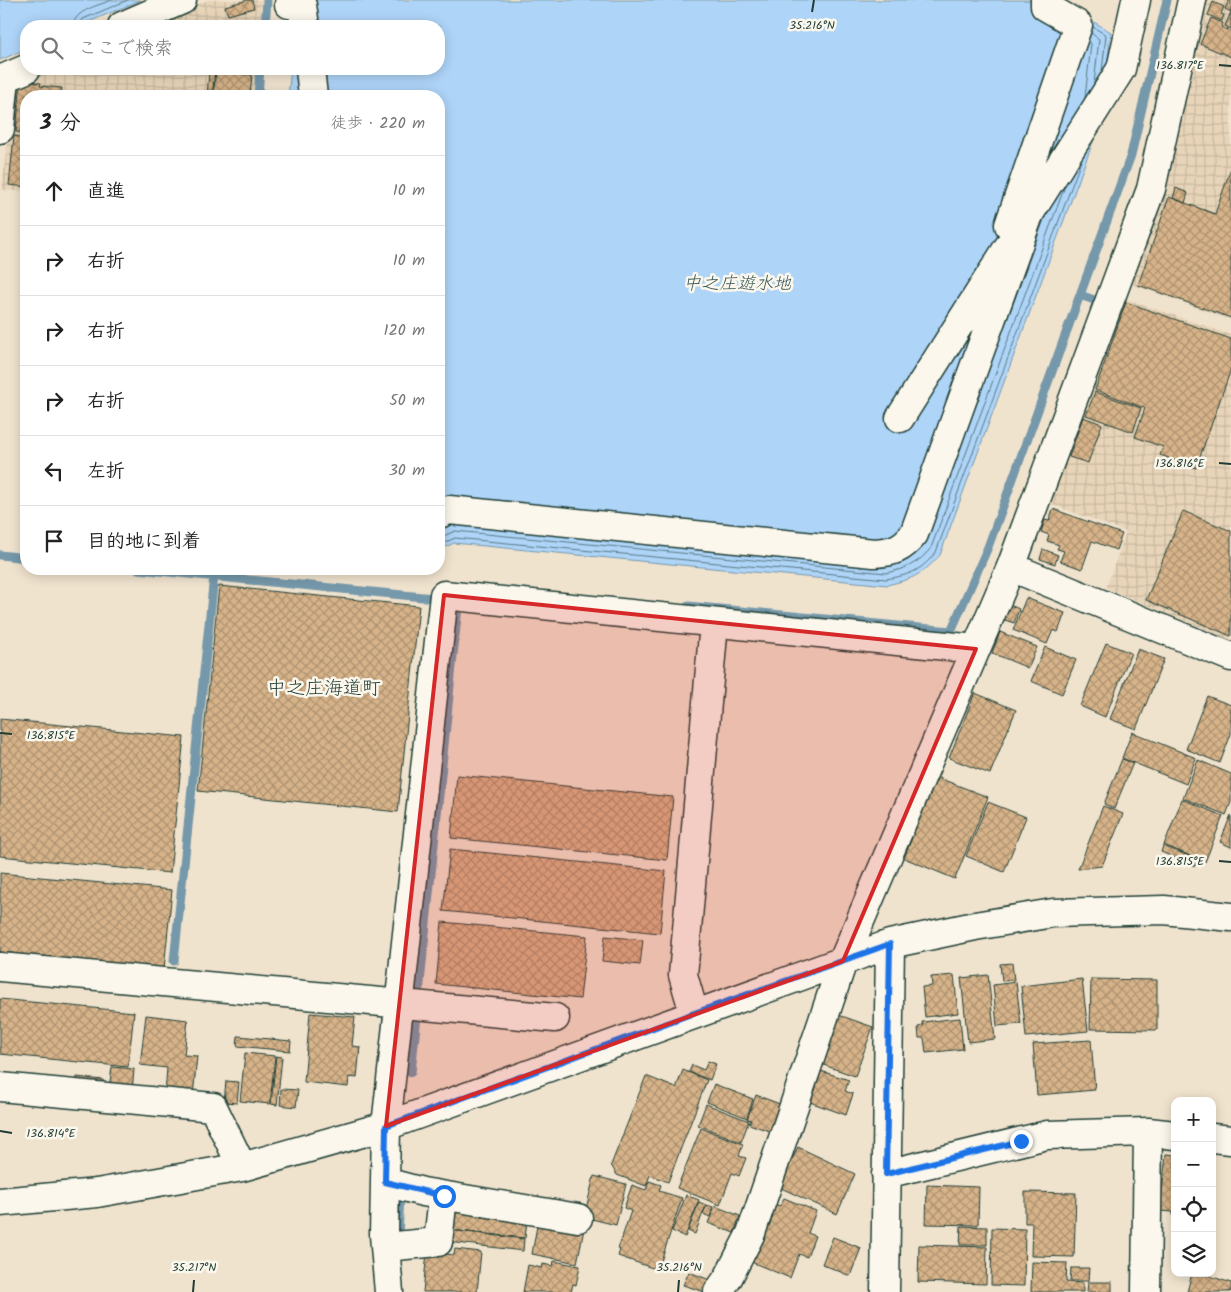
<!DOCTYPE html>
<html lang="ja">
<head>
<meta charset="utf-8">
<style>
	:root { --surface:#fff; --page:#f6f6f6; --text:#222; --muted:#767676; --line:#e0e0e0 }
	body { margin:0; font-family:Kalam,"Klee One",sans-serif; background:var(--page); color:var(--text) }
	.controls { position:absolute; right:15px; bottom:15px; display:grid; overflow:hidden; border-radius:10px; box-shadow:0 2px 12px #0003 }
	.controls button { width:45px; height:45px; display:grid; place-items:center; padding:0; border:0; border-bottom:1px solid var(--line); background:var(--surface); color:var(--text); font:25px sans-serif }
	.stop { position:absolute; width:15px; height:15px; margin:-11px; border:4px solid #1a73e8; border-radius:50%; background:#fff }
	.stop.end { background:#1a73e8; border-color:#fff; box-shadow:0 1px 5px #0008 }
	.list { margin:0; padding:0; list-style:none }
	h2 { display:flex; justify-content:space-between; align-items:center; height:65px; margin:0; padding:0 20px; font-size:21px }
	h2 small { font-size:16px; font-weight:400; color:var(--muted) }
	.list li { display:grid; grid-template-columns:32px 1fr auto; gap:15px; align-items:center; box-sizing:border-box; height:70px; padding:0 20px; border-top:1px solid var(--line) }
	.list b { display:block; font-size:19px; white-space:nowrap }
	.list em { font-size:16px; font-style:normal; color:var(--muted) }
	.icon { flex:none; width:28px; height:28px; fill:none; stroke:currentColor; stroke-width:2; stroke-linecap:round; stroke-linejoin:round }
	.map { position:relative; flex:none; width:1231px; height:1292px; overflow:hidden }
	.search { position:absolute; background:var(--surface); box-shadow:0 2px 12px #0003; left:20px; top:20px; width:425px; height:55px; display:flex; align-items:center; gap:12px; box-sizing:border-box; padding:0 18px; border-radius:20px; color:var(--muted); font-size:19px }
	.panel { position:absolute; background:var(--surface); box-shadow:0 2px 12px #0003; left:20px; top:90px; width:425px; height:485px; border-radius:20px }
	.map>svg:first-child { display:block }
</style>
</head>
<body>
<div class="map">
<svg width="1231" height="1292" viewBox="0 0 1231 1292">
	<defs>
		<pattern id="industrial-grid" width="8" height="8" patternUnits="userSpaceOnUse" patternTransform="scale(1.25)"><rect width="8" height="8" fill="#e8d5b9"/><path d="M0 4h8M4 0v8" fill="none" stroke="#c7b8a0"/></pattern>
		<pattern id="building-cross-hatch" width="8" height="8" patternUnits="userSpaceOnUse" patternTransform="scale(1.25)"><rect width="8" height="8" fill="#d7b389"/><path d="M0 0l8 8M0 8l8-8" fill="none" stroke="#ae9371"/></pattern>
	</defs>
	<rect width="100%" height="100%" fill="#f0e3ce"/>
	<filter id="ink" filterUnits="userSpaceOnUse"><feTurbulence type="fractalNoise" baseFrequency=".02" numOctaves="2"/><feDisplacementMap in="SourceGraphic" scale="10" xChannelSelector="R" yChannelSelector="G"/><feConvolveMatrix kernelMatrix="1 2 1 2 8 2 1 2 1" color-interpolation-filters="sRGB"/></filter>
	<g filter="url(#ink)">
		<!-- industrial -->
		<path fill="url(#industrial-grid)" d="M208,0H262L260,26H146Z
			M1206,0H1231V320L1129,283L1167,185Z
			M47,69H256L253,96H26V192L2,190L13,83Z
			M1124,298L1231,335V640L1106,588L1126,532L1048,503Z"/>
		<!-- water -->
		<path fill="#aed4f8" stroke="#7598aa" d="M0,0H141L79,26H26V49L0,60Z
			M310,0H1056L1111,32L1101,120L940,555C922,575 913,579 887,585L454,543L439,550V96H288L291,69H439V26H295Z"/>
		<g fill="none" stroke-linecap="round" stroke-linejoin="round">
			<!-- shore -->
			<path stroke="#587982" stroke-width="1" d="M73,26C74,10 100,5 112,0
				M79,26L83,19L128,0
				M1093,27L1106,35L1102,72
				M1091,33L1099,39L1094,84
				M1085,98L1091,44L1089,40
				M1006,323L1045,217
				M439,538L455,531L886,573C905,569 918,564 931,548L1065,186
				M439,545L455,538L886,579C910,575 921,571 936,552L1081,161"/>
			<!-- stream -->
			<path stroke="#7598aa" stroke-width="9" d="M265,26L267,0
				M258,96L260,69
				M1080,295L1097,301L1094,309
				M0,555L26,558
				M138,569L433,598
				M688,606L951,631L988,547L1131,155L1167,0
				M174,961L214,576
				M419,993L458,606
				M411,1072L417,1016
				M398,1238L400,1193"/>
		</g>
		<!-- building -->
		<path fill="url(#building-cross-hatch)" stroke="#1f3d34" d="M248,0H252L254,8L228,15L225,6Z
			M1229,0H1231V29L1225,26L1231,12L1225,9Z
			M1213,2L1224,7L1221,14L1224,15L1222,21L1208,15Z
			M1211,18L1223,23L1221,27L1231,31V57L1200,44Z
			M213,69H249V72Z
			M209,71H215L212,96H207Z
			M216,71L252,75L250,96H213Z
			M21,81L41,83L40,86L62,88L61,96H26V133L16,132Z
			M14,136L26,138V187L9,185Z
			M1231,168V318L1138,285L1169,197L1215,214Z
			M1176,188L1188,193L1185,203L1173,198Z
			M1126,302L1231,339V369L1196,468L1160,455L1163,447L1135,437L1145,408L1095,390Z
			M1095,392L1141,408L1133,432L1086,415Z
			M1083,417L1102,424L1088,463L1069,457Z
			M1053,509L1122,534L1116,550L1092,541L1082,569L1060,561L1064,551L1057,549L1059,545L1047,541L1049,535L1041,532L1045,520L1049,521Z
			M1183,511L1231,531V636L1146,600Z
			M1043,549L1058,555L1055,564L1040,559Z
			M219,586L419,606L398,812L198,791Z
			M1026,598L1065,613L1058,632L1053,630L1047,644L1013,630Z
			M1008,604L1019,609L1014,623L1002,619Z
			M1000,632L1037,647L1028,668L992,653Z
			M1106,643L1131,653L1105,717L1080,706Z
			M1045,647L1076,660L1062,694L1031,681Z
			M1138,649L1164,659L1136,729L1110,719Z
			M975,693L1016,710L990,774L949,758Z
			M1207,696L1231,705V734L1220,763L1186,749Z
			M0,719L184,737L170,873L0,856Z
			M1132,732L1196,758L1186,784L1122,758Z
			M1122,759L1133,763L1114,809L1104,804Z
			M1198,760L1231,774V802L1226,815L1183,798Z
			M457,775L673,797L667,860L451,838Z
			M936,777L988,797L955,879L904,858Z
			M1182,799L1223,816L1205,862L1164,845Z
			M988,802L1026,817L1004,872L966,856Z
			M1103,806L1123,814L1102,866L1078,869Z
			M1231,815V847L1220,842Z
			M1163,846L1197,859L1195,866L1161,852Z
			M450,849L666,871L660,933L443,911Z
			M0,873L172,890L164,969L0,952Z
			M442,922L587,936L580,999L436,984Z
			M605,936L643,940L640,965L602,961Z
			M1012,963L1014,980L1002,981L1000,964Z
			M954,975L958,1013L925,1017L922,987L932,986L931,977Z
			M988,975L995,1039L968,1042L961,978Z
			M1082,979L1088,1031L1026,1037L1021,986Z
			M1091,979L1157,980V1030L1090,1029Z
			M1016,982L1021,1024L997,1026L993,985Z
			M0,999L134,1012L128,1067L0,1054Z
			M310,1013L355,1017L352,1046L360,1047L357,1078L349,1077L348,1087L304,1082Z
			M836,1014L873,1027L855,1076L818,1063Z
			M146,1015L188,1020L184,1055L197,1056L193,1096L165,1093L167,1068L140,1065Z
			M960,1018L963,1049L926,1053L924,1038H919L918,1027L923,1026L922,1022Z
			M238,1036L291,1041L290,1051L237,1046Z
			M1091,1040L1095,1090L1037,1095L1033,1044Z
			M245,1053L275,1056L270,1104L240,1101Z
			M276,1056L282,1057L277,1105L271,1104Z
			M708,1061L716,1064L710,1080L689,1072L692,1065L704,1070Z
			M112,1067L134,1069L132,1092L109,1089Z
			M683,1070L707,1080L668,1182L650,1175L646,1186L617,1175L611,1165L646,1076L676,1088Z
			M818,1070L849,1080L845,1091L853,1094L846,1115L807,1101Z
			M77,1077L103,1080V1087L76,1085Z
			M226,1081L239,1082L237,1103L224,1102Z
			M714,1084L753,1099L747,1118L707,1102Z
			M281,1089L298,1090L296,1107L280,1105Z
			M756,1095L785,1106L775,1133L749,1124L751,1120L747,1119Z
			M706,1104L749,1121L741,1142L698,1125Z
			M701,1128L743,1144L739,1156L746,1158L739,1176L732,1173L720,1205L677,1188Z
			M798,1147L855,1174L837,1214L779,1187Z
			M1166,1154L1175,1155V1219L1173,1218V1212L1160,1211Z
			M594,1176L626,1184L616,1225L584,1217Z
			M649,1181L661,1185L659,1191L682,1198L658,1270L618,1256L620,1250L618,1249L631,1211L624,1208L632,1185L646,1190Z
			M927,1185L979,1187L978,1225L926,1224Z
			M1025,1192L1076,1193L1074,1257L1031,1256L1032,1223H1025Z
			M686,1195L699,1200L685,1237L672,1231Z
			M784,1198L816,1211L808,1233L815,1236L807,1257L799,1254L790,1278L749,1261L772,1203L780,1206Z
			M699,1202L706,1205L695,1234L688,1231Z
			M453,1203L528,1211L525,1238L450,1230Z
			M707,1205L713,1207L710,1217L703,1214Z
			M715,1206L740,1216L734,1233L708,1223Z
			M538,1220L584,1229L577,1263L532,1254Z
			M961,1226L987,1227V1245H960Z
			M992,1228L1025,1229L1024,1286L991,1285Z
			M450,1230L524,1239L523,1251L449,1242Z
			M833,1237L861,1248L850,1276L822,1264Z
			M919,1245L987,1247L986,1284L918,1282Z
			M455,1249L481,1252L477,1292H423L427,1252L454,1255Z
			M554,1261L580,1266L576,1285L573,1284L571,1292H523L528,1265L542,1268L543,1264L553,1266Z
			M1032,1262L1067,1263L1066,1282L1083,1283V1292H1031Z
			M1071,1268H1089L1088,1281H1070Z
			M689,1272L710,1280L705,1292L683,1285Z
			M1192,1273H1201L1231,1283V1292H1187Z
			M1088,1282H1112V1292H1087Z"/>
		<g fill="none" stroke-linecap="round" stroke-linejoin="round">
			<!-- minor casing -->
			<g stroke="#1f3d34" stroke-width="31">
				<path id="minor" d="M289,4L302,5L305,26
					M122,26L182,0
					M310,69L313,96
					M0,80L26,69
					M0,129L5,78
					M1009,225L1078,25L1045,6V0
					M900,418L1121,69L1136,0
					M439,514L449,510L874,553C893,552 902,549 914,534L1030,212
					M1011,567L1231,657
					M0,967L555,1018
					M694,1013L683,975L714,623
					M0,1087L213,1107L242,1167
					M1212,1138L1231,1140
					M886,1174L1047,1135L1148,1132L1175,1135
					M385,1182L423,1192L578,1218
					M0,1202L97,1193L242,1167L386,1126L890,944L975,926L1053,913L1164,910L1231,917
					M385,1247L438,1242L443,1196
					M389,1292L384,1235L386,1126L444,595L976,649
					M718,1292L728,1278L751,1233L843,961L1011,567L1151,189L1192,0
					M885,1292L890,944
					M1146,1292L1148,1132"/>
			</g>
			<!-- minor -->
			<use href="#minor" stroke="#fbf7ec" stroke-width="28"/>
		</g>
	</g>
	<g fill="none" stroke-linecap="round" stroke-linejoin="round" filter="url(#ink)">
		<!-- route -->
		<path stroke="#1a73e8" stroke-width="6" d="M444,1196L385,1182L386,1126L694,1013L890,944L886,1174L1021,1141"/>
	</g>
	<!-- marked area -->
	<path fill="#d62828" fill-opacity="0.2" stroke="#d62828" stroke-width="4" stroke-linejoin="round" d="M444,595L976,649L843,961L386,1126Z"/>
	<!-- ticks -->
	<path fill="none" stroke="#1f3d34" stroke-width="2" d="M812,12L814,0M1219,65L1231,66M1219,463L1231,464M0,733L12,734M1219,861L1231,862M0,1131L12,1133M193,1292L194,1280M678,1292L679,1280"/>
	<g text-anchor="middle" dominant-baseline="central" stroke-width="5" stroke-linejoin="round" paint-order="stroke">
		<!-- water labels -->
		<g font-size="18" font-style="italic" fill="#3c5b5b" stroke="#fbf7ec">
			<text x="737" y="284">中之庄遊水地</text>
		</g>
		<!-- quarter labels -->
		<g font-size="19" fill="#1f3d34" stroke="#fbf7ec">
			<text x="324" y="689">中之庄海道町</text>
		</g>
	</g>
	<g font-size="12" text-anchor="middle" fill="#1f3d34" stroke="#fbf7ec" stroke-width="5" stroke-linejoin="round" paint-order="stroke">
		<text x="812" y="29">35.216°N</text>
		<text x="1180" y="69">136.817°E</text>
		<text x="1180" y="467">136.816°E</text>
		<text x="51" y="739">136.815°E</text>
		<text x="1180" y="865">136.815°E</text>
		<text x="51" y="1137">136.814°E</text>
		<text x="194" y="1271">35.217°N</text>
		<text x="679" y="1271">35.216°N</text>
	</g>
</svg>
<div class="controls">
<button>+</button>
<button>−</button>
<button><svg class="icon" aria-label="locate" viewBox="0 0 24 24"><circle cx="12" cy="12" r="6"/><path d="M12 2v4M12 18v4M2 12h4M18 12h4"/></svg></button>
<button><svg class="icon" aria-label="layers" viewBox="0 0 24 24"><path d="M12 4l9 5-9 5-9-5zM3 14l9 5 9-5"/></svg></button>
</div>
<div class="stop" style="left:444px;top:1196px"></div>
<div class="stop end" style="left:1021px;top:1141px"></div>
<div class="search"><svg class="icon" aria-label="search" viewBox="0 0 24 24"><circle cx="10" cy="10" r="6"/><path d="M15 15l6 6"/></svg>ここで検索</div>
<section class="panel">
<h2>3 分<small>徒歩 · 220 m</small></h2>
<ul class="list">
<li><svg class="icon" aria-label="ahead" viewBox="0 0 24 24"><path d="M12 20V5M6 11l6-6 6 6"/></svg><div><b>直進</b></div><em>10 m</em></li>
<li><svg class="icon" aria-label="right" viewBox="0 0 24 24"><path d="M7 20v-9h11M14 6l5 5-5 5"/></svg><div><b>右折</b></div><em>10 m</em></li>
<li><svg class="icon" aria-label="right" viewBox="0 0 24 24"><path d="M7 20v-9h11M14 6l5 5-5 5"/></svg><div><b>右折</b></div><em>120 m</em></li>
<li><svg class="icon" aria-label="right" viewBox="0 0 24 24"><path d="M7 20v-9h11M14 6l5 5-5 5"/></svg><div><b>右折</b></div><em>50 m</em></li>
<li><svg class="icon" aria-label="left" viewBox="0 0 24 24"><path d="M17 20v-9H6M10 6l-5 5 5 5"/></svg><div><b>左折</b></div><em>30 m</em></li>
<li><svg class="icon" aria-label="arrive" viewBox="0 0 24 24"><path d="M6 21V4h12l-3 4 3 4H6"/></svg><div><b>目的地に到着</b></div></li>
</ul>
</section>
</div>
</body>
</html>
